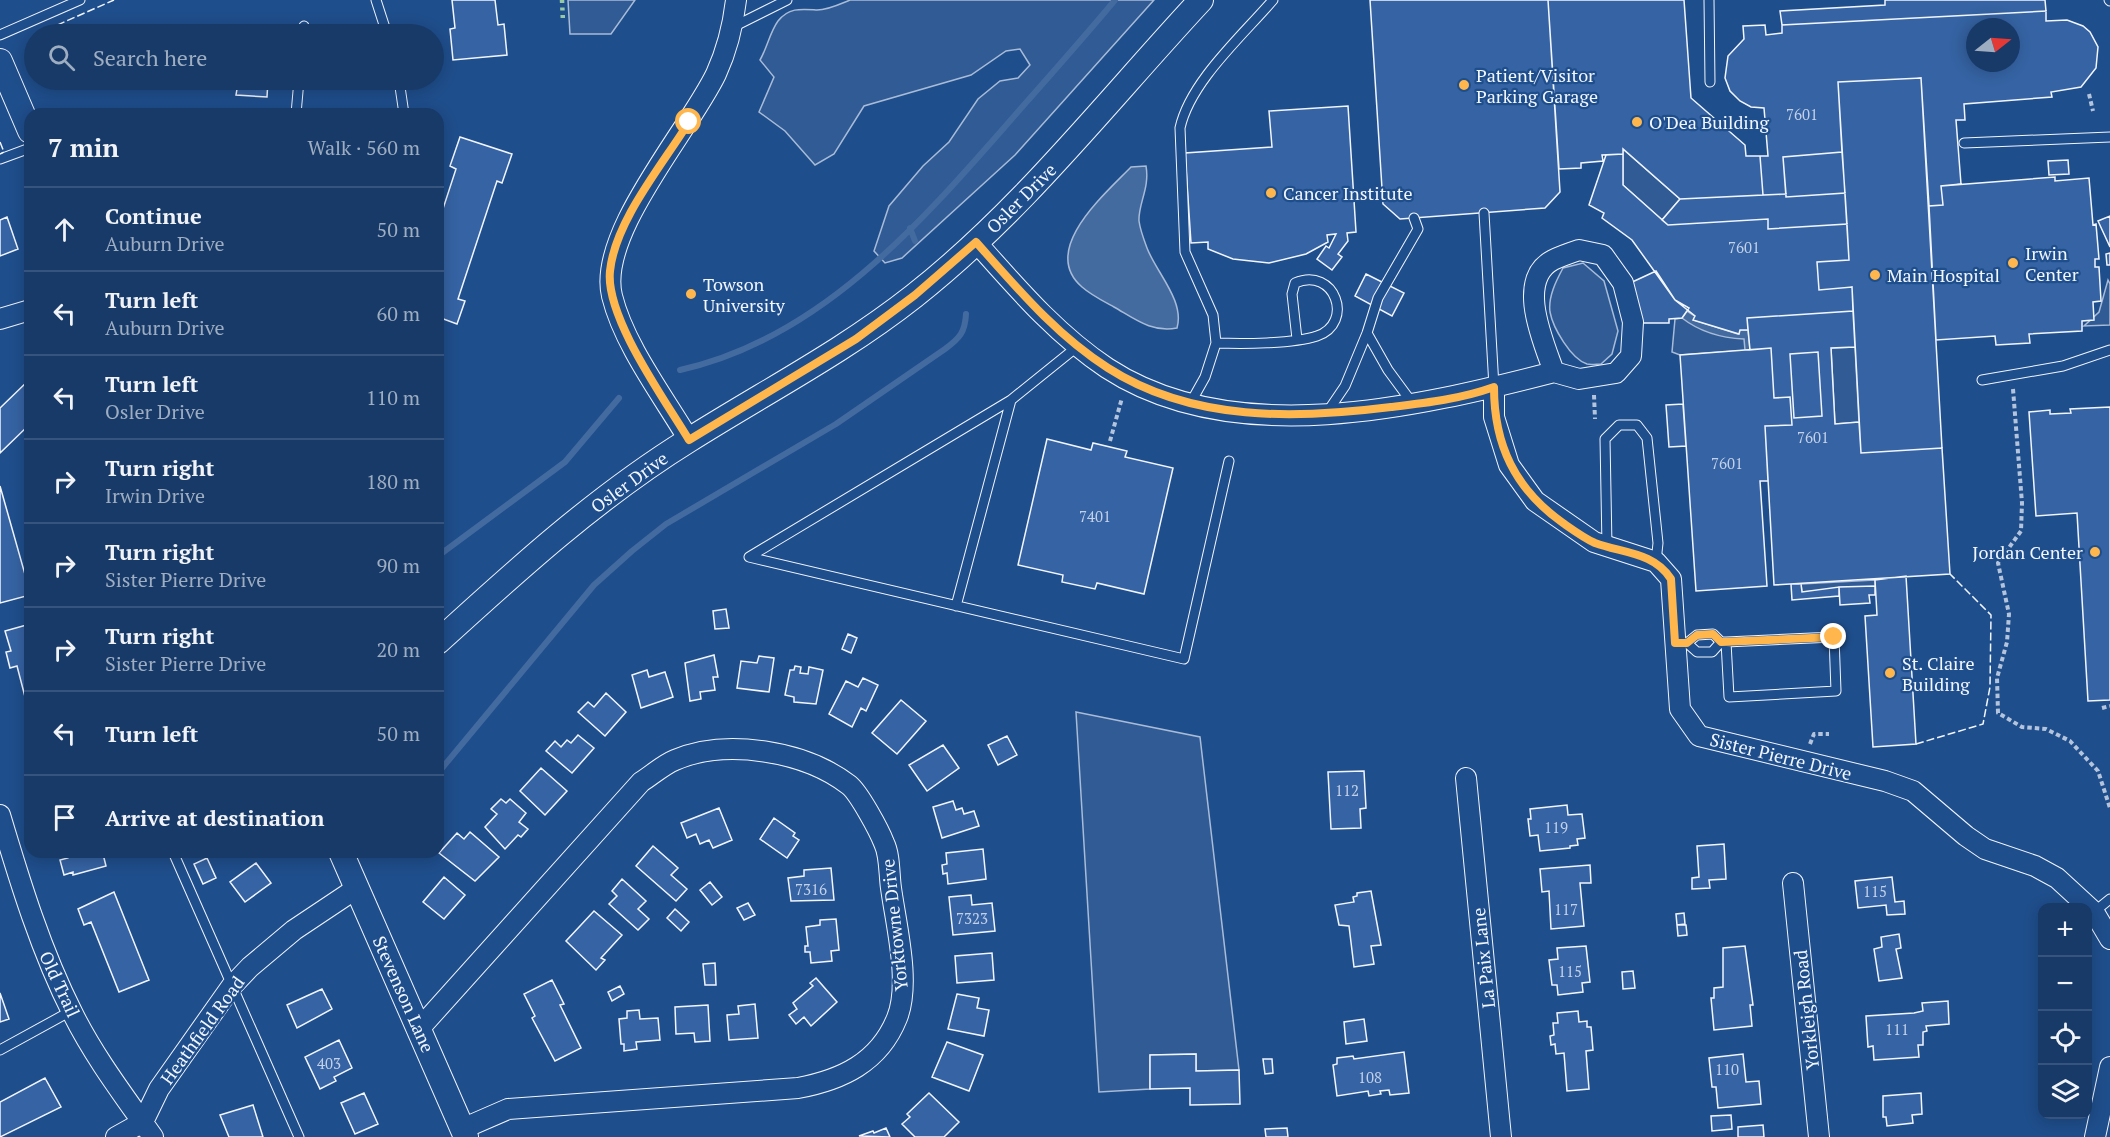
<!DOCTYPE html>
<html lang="en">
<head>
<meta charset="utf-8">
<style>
	:root { --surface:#173a69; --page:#20416f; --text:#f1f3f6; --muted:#9eadc0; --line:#36547d }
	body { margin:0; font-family:"PT Serif",serif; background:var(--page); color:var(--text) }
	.controls { position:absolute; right:18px; bottom:18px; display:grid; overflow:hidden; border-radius:12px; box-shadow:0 3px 15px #0003 }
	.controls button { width:54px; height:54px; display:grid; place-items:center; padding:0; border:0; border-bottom:2px solid var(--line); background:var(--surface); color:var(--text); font:30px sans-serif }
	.compass { position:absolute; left:1966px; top:18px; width:54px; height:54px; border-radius:50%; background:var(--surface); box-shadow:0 3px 15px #0003; rotate:73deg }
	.stop { position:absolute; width:18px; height:18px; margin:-14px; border:4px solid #ffb74d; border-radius:50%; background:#fff }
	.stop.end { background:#ffb74d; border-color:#fff; box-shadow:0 2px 6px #0008 }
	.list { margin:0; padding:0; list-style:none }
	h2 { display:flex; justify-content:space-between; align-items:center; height:78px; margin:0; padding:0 24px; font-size:26px }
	h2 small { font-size:20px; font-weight:400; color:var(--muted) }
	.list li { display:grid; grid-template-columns:39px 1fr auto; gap:18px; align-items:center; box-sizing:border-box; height:84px; padding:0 24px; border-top:2px solid var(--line) }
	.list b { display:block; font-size:22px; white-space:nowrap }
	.list p { margin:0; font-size:20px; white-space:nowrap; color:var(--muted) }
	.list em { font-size:20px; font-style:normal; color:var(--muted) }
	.icon { flex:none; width:33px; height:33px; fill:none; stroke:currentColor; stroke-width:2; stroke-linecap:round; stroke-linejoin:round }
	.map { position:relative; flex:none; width:2110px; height:1137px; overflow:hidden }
	.search { position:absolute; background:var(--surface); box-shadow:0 3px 15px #0003; left:24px; top:24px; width:420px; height:66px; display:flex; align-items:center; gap:15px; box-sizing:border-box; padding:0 21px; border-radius:33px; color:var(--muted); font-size:22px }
	.panel { position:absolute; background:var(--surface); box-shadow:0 3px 15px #0003; left:24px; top:108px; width:420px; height:750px; border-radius:18px }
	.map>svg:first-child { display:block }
</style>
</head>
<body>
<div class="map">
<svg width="2110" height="1137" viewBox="0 0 2110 1137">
	<rect width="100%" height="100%" fill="#1f4e8c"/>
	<!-- green -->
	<path fill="#305b95" stroke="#a8bbd7" stroke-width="1.5" d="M568,0H635L611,34H570Z
		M850,0H1154L1015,155L902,258L885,263L874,251L889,206L923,166L949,142L978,99L1000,81L1018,78L1030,65L1020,49L1006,51L971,75L864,106L834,154L815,165L785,131L759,112L774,77L760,60C767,48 770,32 778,21C789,7 802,9 817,10C828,10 840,4 850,0Z
		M1623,149L1680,199L1662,220L1623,185Z
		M1583,263L1604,281L1618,331L1612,354L1601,364C1597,364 1591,365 1587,364C1571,359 1553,328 1550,312C1548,297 1556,281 1563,268Z
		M2108,280L2110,284V325L2084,326L2099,312Z
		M1687,311L1695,316L1694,320C1711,327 1730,337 1748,330L1750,350L1680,355L1672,352L1675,319L1682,318Z
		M1855,347L1859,422L1835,424L1831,348Z
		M1875,580V586L1802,592L1801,584Z
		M1076,712L1200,737L1239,1070L1196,1071V1054L1150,1055V1089L1099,1092Z"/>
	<!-- water -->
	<path fill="#446ba0" stroke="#a8bbd7" stroke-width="1.5" d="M1146,166C1150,188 1138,204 1139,221C1140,229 1144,240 1147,248C1156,272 1185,301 1177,328C1152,333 1135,319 1114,307C1103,301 1091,295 1082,287C1039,250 1105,194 1131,167Z
		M1687,311L1695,316L1694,320L1738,334L1740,330H1748L1750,350H1745L1744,339C1722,338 1700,332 1682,318Z"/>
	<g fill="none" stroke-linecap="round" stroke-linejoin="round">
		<!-- stream -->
		<path stroke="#446ba0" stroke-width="6" d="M910,228L915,241
			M680,370C826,338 929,213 1023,106C1054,71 1085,36 1115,0
			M438,556L565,462L619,398
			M438,773L594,585L632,551L666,524L836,424L945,349C960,338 965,332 966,314
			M391,855L393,852"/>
	</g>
	<!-- building -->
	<path fill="#3563a3" stroke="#f2f6ff" stroke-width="1.5" fill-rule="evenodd" d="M452,0H495L498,25L504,24L507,55L453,60L450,29L455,28Z
		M1370,0H1548L1560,192L1545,208L1400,219L1383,204Z
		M1548,0H1684L1691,98L1745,145L1746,156H1760L1763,195L1680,199L1623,149V154L1602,155L1603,161L1581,163V168L1559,169Z
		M1885,0H2045L2046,11L1782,25L1780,11L1885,5Z
		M2046,11V21L2067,20L2083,26L2090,32L2098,47L2096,68L2081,87L2051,92L2052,97L1964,104L1965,120H1956L1961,184L1941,186L1943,205L1929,206L1921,78L1838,82L1842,152L1783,157L1786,194L1763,195L1760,156H1768L1764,108L1751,107L1740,101L1730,91L1725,78L1728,56L1744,39L1743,26L1765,25L1766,35L1782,33V25ZM1975,27H2011V63H1975Z
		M91,30L117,32V34H91Z
		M1921,78L1942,448L1861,453L1852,287L1819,290L1817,262L1849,260L1838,82Z
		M88,80H268L267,97L236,95L237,89L112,81V88L88,87Z
		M1348,106L1356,232L1347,233L1348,241L1338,254L1342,257L1332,270L1317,259L1326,246L1329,248L1336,234L1327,235L1328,242L1306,254L1269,263L1233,259L1208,249V242L1191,243L1185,153L1272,147L1269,111Z
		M460,137L512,154L502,183L497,181L458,299L465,301L457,324L438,317V224L456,169L450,166Z
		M1842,152L1845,193L1786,197L1783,157Z
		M1623,154V185L1668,225L1768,219V229L1847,224L1849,260L1817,262L1819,290L1852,287L1853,311L1747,318L1748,330H1740L1739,334L1693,320L1695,316L1675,300L1632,240L1602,218L1604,213L1589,205L1606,155Z
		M2068,160L2069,174L2049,175L2048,161Z
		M2055,177V181L2089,178L2093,225L2096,224L2099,259H2095V267H2099L2101,301L2093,302L2094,320L2082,321V331L2029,334L2030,343L1996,345L1995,336L1936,340L1929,206L1943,205L1941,186Z
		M1845,193L1847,224L1768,229V219L1668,225L1662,220L1680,199L1786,194V197Z
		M2110,216V247L2098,221Z
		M7,217L18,249L0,256V220Z
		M2110,253V265H2107L2106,254Z
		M1656,271L1675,300L1689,308L1682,318L1669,319V323H1639L1628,284Z
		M1366,274L1404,293L1392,316L1355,296Z
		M1853,311L1855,347L1831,348L1835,424L1859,422L1861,453L1942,448L1950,574L1774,585L1765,426L1792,425L1790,397L1774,398L1771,348L1750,350L1747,318ZM1818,352L1822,416L1794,418L1790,354Z
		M1771,348L1774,398L1790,397L1792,425L1765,426L1768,481H1760L1767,586L1696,591L1680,355Z
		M1818,352L1822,416L1794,418L1790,354Z
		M30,379V424L0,453V408Z
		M1683,404L1686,446L1669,447L1666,405Z
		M2110,407V700L2088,701L2077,513L2036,516L2029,412L2050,410V414L2071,413L2070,409Z
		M1047,439L1091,450L1093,443L1127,451L1125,457L1173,468L1144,594L1097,583L1095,589L1062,582L1063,575L1018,565Z
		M0,486L30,592V595L0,603Z
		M1906,576L1916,744L1873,747L1865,616L1877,615L1875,580Z
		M1791,584H1801L1802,592L1839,587V596L1792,600Z
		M1875,586V595H1869L1870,603L1840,605L1839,587Z
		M726,609L729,628L715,629L713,611Z
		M30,624V716L17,666L10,668L6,652L11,651L5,631Z
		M848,634L857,638L851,653L842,649Z
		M714,655L718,677H713L715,690L700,692L701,699L690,701L685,663Z
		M759,656L774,658L769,692L737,688L741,661L757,663Z
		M795,666L801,667L800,673L808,674L809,667L823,670L816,704L794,702V697L785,695L790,670H794Z
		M647,670L649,677L665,672L673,697L641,708L632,675Z
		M863,678L878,685L866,711L861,708L852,727L829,714L846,681L858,687Z
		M606,693L626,712L605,736L578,712L588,702L594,707Z
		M901,700L926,721L897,754L872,733Z
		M578,735L594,748L572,773L546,751L555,741L561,747L567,740L571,743Z
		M1007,736L1017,755L998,765L988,745Z
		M943,745L959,768L927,791L909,765Z
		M541,768L567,791L545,815L520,791Z
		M1364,771L1366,808L1360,809L1361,828L1331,829L1328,772Z
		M501,799L506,803L510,799L526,813L519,822L528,829L521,837L518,835L505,849L485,827L497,814L491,809Z
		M953,801L956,810L962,808L964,814L974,811L979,826L942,838L933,807Z
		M1567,805L1568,815L1582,814L1585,838L1577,839L1578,845L1570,846V848L1540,851L1538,835L1530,836L1528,819H1531L1530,809Z
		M719,808L732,840L713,848L709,840L700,844L696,834L687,838L681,823Z
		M774,818L795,833L793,836L799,840L787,858L760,839Z
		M470,832L499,857L475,881L439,853L457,833L464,839Z
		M1724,844L1726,879L1709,880L1710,888L1692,889V878L1699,877L1697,846Z
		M653,846L678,868L671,875L687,889L676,901L636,866Z
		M983,849L986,879L948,884L947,873L943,874L942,865L947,864L946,853Z
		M69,852H109V853L103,854L106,866L73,875V872L64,875L60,860L68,858Z
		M207,858L216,878L203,884L194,864Z
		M256,863L271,883L245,902L230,882Z
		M1590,865L1591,883H1580L1584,926L1551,929L1549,891L1542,892L1540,869Z
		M831,868L834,900L791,901L788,878L804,876V870Z
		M444,877L465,895L444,919L423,902Z
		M1892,877L1895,902L1904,901L1905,914L1887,915L1886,905L1858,908L1855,881Z
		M622,879L646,901L638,909L649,919L638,930L609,904L617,896L612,891Z
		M710,882L722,897L712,905L700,890Z
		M1371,891L1381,945L1371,946L1374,964L1354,967L1349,926L1339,925L1335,905L1354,902L1353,897L1357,896V893Z
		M114,892L149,980L119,992L91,922L84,925L78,909Z
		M971,895L972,905L992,903L995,931L953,935L949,897Z
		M748,903L755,915L744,920L737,908Z
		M675,909L689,922L681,931L667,918Z
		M594,911L622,935L601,958L605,960L596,970L566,941Z
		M1684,913L1685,924L1677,925L1676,914Z
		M836,919L839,950L831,951L832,961L811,963L810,952H805V946H808L806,927L820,925V920Z
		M1677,925H1686L1687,935L1678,936Z
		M1899,934L1901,948L1896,949L1902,978L1879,981L1874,949L1882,947L1881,937Z
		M1586,946L1590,982L1582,983L1583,992L1558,995L1557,985H1552L1549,960L1558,959L1557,948Z
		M1745,946L1753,1005H1750L1752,1026L1714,1030L1711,998H1714V988L1723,987V948Z
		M992,953L994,980L957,983L955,956Z
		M715,963L716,985H705L703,964Z
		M1633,971L1635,988L1623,989L1622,972Z
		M816,978L837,1002L811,1026L804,1017L796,1024L789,1015L797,1009L793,1003L813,986L810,983Z
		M552,980L564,1004L560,1005L581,1048L555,1061L532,1018L535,1016L524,994Z
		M620,986L624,994L612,1001L608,992Z
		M322,989L332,1009L297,1028L287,1005Z
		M0,993L9,1019L0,1022Z
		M957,994L979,998L977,1008L989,1010L984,1036L948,1029Z
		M1948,1001L1949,1024L1926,1026L1927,1031L1923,1032V1045H1918L1919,1057L1874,1060L1873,1046L1868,1047L1866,1016L1914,1013L1923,1011L1922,1003Z
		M755,1004L758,1038L729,1040L727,1015L739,1014L738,1006Z
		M708,1005L710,1041L695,1042L694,1033L676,1034L675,1007Z
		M639,1010L640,1019L658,1018L660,1040L636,1042L637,1049L624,1051V1044H621L619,1019L627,1018V1011Z
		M1578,1011L1579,1022L1587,1021V1027H1591L1593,1050L1586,1051L1589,1089L1567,1091L1564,1053L1556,1054L1555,1044L1551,1045L1550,1036L1554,1035L1553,1023H1558L1557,1013Z
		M1364,1019L1367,1041L1346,1044L1344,1022Z
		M339,1040L352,1068L334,1077L336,1081L320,1089L305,1057Z
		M947,1042L983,1055L969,1091L932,1077Z
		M1404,1052L1409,1093L1390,1095L1389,1090L1380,1091L1381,1094L1369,1096L1368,1091L1337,1096L1333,1065L1337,1064V1058L1353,1056L1354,1059Z
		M1196,1054V1071L1239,1070L1240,1104L1190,1105V1088L1150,1089V1055Z
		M1743,1054L1746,1082L1759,1081L1761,1104L1718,1108L1716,1087H1712L1709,1058Z
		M1263,1059H1272L1273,1073L1265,1074Z
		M45,1078L61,1107L0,1137V1102Z
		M364,1093L378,1124L355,1134L341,1103Z
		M929,1093L959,1122L944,1137H915L902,1124L910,1117L907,1114Z
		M1921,1093L1922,1114L1912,1115L1913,1123L1887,1126L1886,1117H1883V1096Z
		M253,1105L263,1137H229L220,1115Z
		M1731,1115L1732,1129L1712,1131L1711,1116Z
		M1763,1125L1764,1137H1738V1127Z
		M886,1128L890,1137L859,1136L873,1131L874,1133Z
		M1287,1128L1288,1137H1266L1265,1129Z"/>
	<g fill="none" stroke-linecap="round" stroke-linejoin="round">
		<!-- service casing -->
		<g stroke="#f2f6ff" stroke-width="11">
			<path id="service" d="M376,0L387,34
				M1709,0L1710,82
				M2109,0L2110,1
				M733,27L787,0
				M303,34L304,26
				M0,35L80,0
				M399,80L404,114
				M296,114L299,80
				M1964,143L2110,137
				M0,159L30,148
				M1484,213L1494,387
				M1367,333L1388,370L1413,404
				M1216,343C1242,344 1292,344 1317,336C1355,323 1335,266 1295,283L1292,294L1297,339
				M1982,380L2063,366L2110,350
				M1191,402L1205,377L1216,343L1213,315L1185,252L1180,128C1190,82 1242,36 1273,0
				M1326,414L1345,386L1367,333L1378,298L1418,229L1414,218
				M1607,546L1605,439L1619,425H1637L1647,438L1658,543L1656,562
				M749,557L1184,659L1229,461
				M749,557L1011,400
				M956,606L1011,400L1078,346
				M1675,643H1687L1697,635L1713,634L1721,642H1726L1729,697L1836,691L1834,637L1726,642
				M1687,643L1697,652H1712L1721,642
				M173,852L299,1137
				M2094,912L2110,899
				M0,1050L71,1011"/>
		</g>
		<!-- minor casing -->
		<g stroke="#f2f6ff" stroke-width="22">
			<path id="minor" d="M976,242C1017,288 1056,334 1107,368C1234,451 1418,407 1554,372
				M1579,250L1603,255L1623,283L1633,322L1631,356L1616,373L1579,379L1554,372C1544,343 1515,280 1553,260C1561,256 1570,253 1579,250Z
				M0,319L30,310
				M1494,387V417L1509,465L1535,501L1594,542L1656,562L1671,579L1680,709L1699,736L1885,781L1913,791L1966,836L1985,849L2035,866L2057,878L2094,912L2110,939
				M689,440C663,396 624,345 612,296C597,234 688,132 716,74C727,50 733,26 736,0
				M1466,778L1501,1137
				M0,815C20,882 41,951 73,1014C95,1058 125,1097 153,1137
				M1793,883L1819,1137
				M419,1029L641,782C652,775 663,765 675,760C726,738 805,751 849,785C859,793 879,830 884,843C890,855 889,874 891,888C896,925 911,983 897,1018C879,1063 841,1080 798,1088L508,1109L462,1129
				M116,1137L143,1122L159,1089L231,987L250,967L294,930L357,888
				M2095,1137L2110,1067"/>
		</g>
		<!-- tertiary casing -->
		<g stroke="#f2f6ff" stroke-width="26">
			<path id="tertiary" d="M0,61L30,131
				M438,642C518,569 597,497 689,440C765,392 843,352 914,296C1022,211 1107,101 1201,0
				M341,852L466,1137"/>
		</g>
		<!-- path -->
		<path stroke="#b3c4dc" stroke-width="4" stroke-dasharray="4.5 3" stroke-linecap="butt" d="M2089,94L2093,111
			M2013,389L2022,503L2021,531L1998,563L2009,614L2007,642L1997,678L1998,713L2022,727L2046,729L2070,741L2098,771L2110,808
			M1594,395L1595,419
			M1110,441L1122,398
			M2102,708L2110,706
			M1810,744L1814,734H1829"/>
		<!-- service -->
		<use href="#service" stroke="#1f4e8c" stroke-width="9"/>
		<!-- minor -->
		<use href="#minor" stroke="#1f4e8c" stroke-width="20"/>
		<!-- tertiary -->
		<use href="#tertiary" stroke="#1f4e8c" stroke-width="24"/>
		<!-- hedge -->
		<path stroke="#97c8a6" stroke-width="4.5" stroke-dasharray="3 4.5" stroke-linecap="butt" d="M562,0L563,22"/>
		<!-- fence -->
		<path stroke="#f2f6ff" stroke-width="1.5" stroke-dasharray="8 3" stroke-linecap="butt" d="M37,34L114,0
			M0,142L4,152L0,154
			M1916,744L1983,724L1990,687L1991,615L1950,574"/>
	</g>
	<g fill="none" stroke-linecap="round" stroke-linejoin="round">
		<!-- route -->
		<path stroke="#ffb74d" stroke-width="8" d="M689,122C663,164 615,221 610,271C605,317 665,400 689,440L856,339L915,295L976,242C1017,288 1056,335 1108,368C1192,422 1296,419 1391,407C1425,403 1461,399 1494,387C1494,445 1515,489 1563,523C1573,530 1584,538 1595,543C1622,553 1654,552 1671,579L1675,643H1687L1697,635L1713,634L1721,642L1834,637"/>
	</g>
	<!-- markers -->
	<g fill="#ffb74d" stroke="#1f4e8c" stroke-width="2">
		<circle cx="1464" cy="85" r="6"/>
		<circle cx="1637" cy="122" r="6"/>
		<circle cx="1271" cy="193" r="6"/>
		<circle cx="2013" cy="263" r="6"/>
		<circle cx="1875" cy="275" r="6"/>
		<circle cx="691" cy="294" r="6"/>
		<circle cx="2095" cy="552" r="6"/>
		<circle cx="1890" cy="673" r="6"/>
	</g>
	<g text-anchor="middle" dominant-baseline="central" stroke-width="4.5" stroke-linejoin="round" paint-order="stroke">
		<!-- number labels -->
		<g font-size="15" fill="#c3d1e8">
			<text x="1802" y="114">7601</text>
			<text x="1744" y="247">7601</text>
			<text x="1813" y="437">7601</text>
			<text x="1727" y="463">7601</text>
			<text x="1095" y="516">7401</text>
			<text x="1347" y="790">112</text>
			<text x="1556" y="827">119</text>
			<text x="811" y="889">7316</text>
			<text x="1875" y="891">115</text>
			<text x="1566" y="909">117</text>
			<text x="972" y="918">7323</text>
			<text x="1570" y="971">115</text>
			<text x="1897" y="1029">111</text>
			<text x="329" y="1063">403</text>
			<text x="1727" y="1069">110</text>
			<text x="1370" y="1077">108</text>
		</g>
		<!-- poi labels -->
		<g font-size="18" fill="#f2f6ff" stroke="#1f4e8c" text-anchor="start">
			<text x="1476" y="75">Patient/Visitor<tspan x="1476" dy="21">Parking Garage</tspan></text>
			<text x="1649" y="122">O'Dea Building</text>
			<text x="1283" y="193">Cancer Institute</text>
			<text x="2025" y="253">Irwin<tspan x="2025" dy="21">Center</tspan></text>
			<text x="1887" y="275">Main Hospital</text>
			<text x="703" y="284">Towson<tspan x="703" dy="21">University</tspan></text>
			<text x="2083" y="552" text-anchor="end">Jordan Center</text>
			<text x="1902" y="663">St. Claire<tspan x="1902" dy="21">Building</tspan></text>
		</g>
		<!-- street labels -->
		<g font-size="18" fill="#f2f6ff" stroke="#1f4e8c">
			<text transform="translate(1021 198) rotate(-45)">Osler Drive</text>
			<text transform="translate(629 482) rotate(-36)">Osler Drive</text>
			<text transform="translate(1781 756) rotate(14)">Sister Pierre Drive</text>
			<text transform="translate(894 925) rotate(-96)">Yorktowne Drive</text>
			<text transform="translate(1483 958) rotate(-96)">La Paix Lane</text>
			<text transform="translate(60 984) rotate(65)">Old Trail</text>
			<text transform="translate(404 994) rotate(66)">Stevenson Lane</text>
			<text transform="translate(1806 1010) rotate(-96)">Yorkleigh Road</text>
			<text transform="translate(202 1030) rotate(-54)">Heathfield Road</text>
		</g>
	</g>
</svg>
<div class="controls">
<button>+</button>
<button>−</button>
<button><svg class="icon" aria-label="locate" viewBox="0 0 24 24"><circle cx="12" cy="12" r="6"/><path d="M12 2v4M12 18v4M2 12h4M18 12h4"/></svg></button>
<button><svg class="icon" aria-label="layers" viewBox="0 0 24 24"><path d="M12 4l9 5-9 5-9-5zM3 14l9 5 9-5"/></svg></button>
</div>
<svg class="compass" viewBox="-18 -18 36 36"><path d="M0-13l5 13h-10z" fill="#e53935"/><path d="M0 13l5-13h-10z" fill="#9eadc0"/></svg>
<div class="stop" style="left:689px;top:122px"></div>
<div class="stop end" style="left:1834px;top:637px"></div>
<div class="search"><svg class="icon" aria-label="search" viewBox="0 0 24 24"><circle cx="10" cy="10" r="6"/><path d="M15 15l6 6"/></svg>Search here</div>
<section class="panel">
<h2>7 min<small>Walk · 560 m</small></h2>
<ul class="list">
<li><svg class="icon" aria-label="ahead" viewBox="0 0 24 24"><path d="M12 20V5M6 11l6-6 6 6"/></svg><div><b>Continue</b><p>Auburn Drive</p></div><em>50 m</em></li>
<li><svg class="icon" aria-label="left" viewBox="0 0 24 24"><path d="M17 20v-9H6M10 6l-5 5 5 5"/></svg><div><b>Turn left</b><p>Auburn Drive</p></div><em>60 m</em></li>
<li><svg class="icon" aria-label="left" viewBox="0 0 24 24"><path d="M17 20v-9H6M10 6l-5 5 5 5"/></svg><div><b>Turn left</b><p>Osler Drive</p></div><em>110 m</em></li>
<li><svg class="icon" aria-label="right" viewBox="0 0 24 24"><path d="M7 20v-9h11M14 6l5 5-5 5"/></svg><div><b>Turn right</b><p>Irwin Drive</p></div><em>180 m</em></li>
<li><svg class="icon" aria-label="right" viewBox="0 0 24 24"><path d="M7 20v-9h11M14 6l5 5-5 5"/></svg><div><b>Turn right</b><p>Sister Pierre Drive</p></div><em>90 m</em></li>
<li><svg class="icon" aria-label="right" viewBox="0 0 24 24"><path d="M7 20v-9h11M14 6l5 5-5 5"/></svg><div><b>Turn right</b><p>Sister Pierre Drive</p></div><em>20 m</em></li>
<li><svg class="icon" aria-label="left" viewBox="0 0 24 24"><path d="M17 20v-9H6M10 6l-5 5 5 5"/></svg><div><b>Turn left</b></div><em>50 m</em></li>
<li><svg class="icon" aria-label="arrive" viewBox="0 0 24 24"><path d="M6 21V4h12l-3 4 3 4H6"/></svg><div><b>Arrive at destination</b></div></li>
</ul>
</section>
</div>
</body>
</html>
